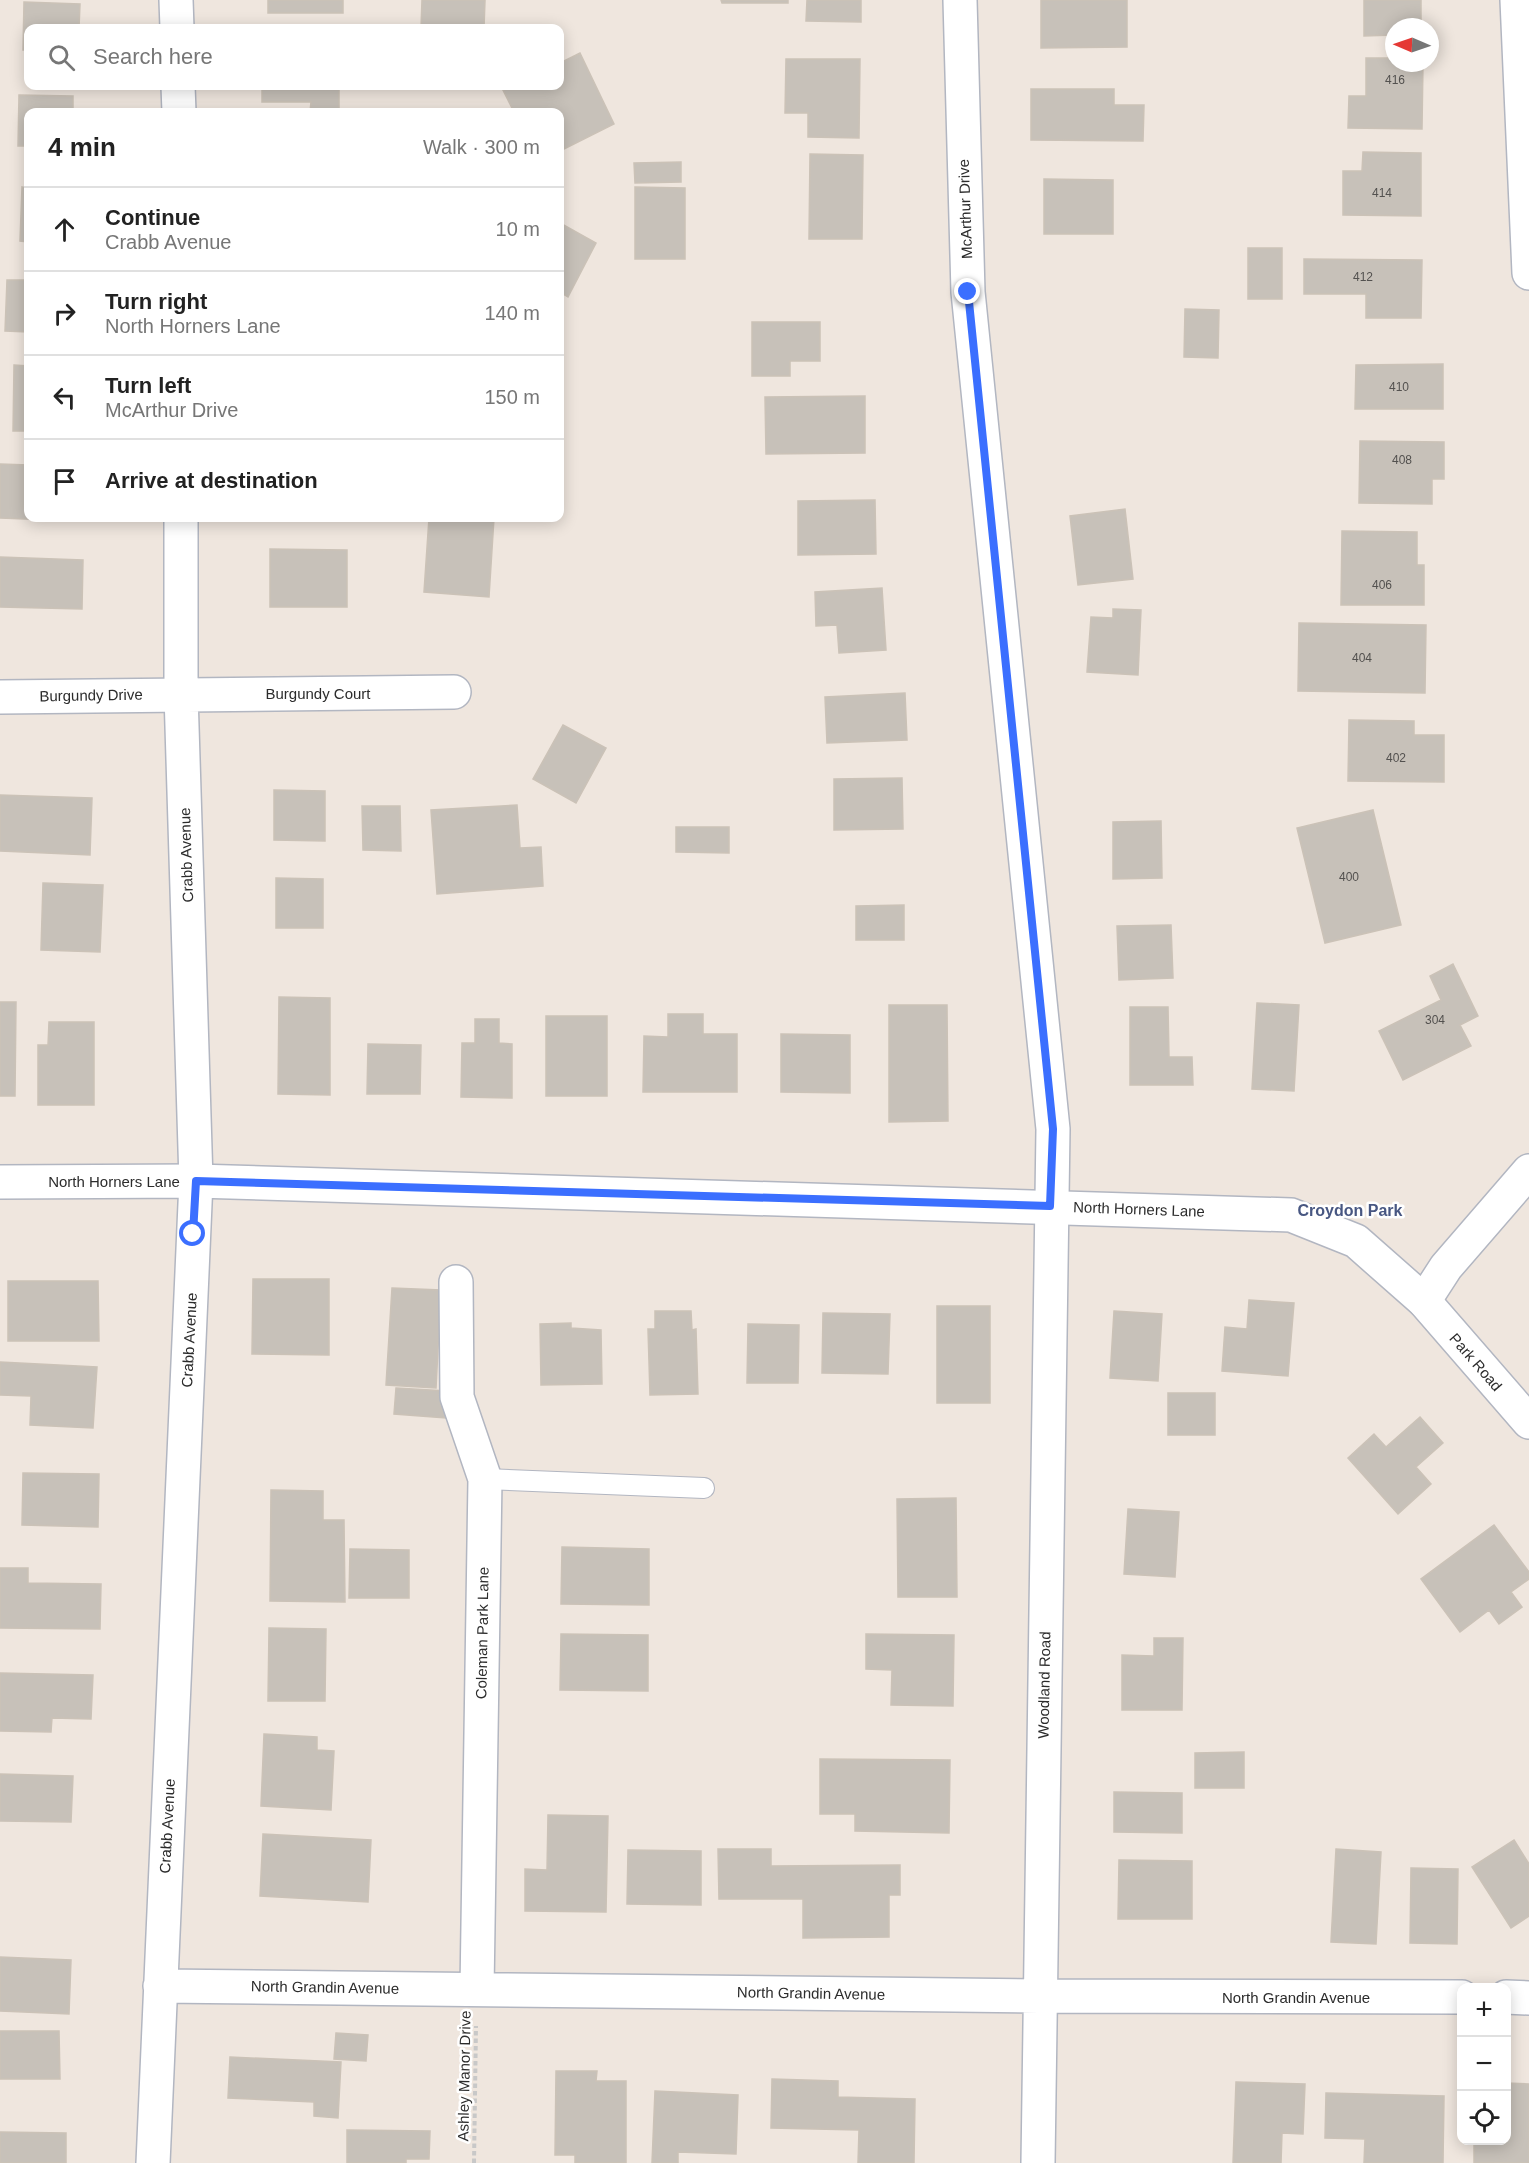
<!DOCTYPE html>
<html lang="en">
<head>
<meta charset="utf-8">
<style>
	:root { --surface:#fff; --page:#f6f6f6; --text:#222; --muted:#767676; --line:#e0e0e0 }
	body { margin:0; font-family:Helvetica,sans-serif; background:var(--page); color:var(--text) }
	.controls { position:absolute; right:18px; bottom:18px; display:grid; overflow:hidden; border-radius:12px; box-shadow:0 3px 15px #0003 }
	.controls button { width:54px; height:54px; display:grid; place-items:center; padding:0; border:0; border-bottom:2px solid var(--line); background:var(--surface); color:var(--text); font:30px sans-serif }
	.compass { position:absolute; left:1385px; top:18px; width:54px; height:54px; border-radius:50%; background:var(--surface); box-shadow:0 3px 15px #0003; rotate:272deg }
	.stop { position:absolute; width:18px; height:18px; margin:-14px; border:4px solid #3b6fff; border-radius:50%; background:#fff }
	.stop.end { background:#3b6fff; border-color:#fff; box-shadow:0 2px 6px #0008 }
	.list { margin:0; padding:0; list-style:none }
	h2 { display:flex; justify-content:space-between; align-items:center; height:78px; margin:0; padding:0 24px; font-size:26px }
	h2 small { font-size:20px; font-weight:400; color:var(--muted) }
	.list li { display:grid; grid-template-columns:39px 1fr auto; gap:18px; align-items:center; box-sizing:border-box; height:84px; padding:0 24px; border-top:2px solid var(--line) }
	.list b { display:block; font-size:22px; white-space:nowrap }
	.list p { margin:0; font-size:20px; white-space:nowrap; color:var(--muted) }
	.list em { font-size:20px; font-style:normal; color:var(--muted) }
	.icon { flex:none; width:33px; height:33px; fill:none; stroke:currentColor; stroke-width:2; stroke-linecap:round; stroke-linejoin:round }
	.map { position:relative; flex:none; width:1529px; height:2163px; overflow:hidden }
	.search { position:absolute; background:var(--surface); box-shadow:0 3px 15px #0003; left:24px; top:24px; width:540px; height:66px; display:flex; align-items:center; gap:15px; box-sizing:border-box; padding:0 21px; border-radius:12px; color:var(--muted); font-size:22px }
	.panel { position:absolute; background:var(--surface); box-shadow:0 3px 15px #0003; left:24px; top:108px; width:540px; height:414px; border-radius:12px }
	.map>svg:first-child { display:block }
</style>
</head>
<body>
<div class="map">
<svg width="1529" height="2163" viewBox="0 0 1529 2163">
	<rect width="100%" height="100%" fill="#efe6de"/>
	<!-- building -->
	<path fill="#c7c1b9" stroke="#cbc2b7" stroke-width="1.5" d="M268,0H343V13H268Z
		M422,0H485L484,28H421Z
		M721,0H788V3H722Z
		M807,0H861V22L806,21Z
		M1041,0H1127V47L1041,48Z
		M1364,0H1421V27H1394V35L1364,36Z
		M24,2L80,4L79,28H28V50H23Z
		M580,53L614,124L560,151V112H514L503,90L512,86H560V63Z
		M1366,58H1394V63H1423L1422,129L1348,128L1349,96H1366Z
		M786,59H860L859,138L808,137V113H785Z
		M262,86H339V112H310L311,102H262Z
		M1031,89H1114V105H1144L1143,141L1031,140Z
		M19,95L73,96V112H28V146H18Z
		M1363,152L1421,153V216L1343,215V171H1362Z
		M810,154L863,155L862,239H809Z
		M681,162V182L635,183L634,163Z
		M1044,179L1113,180V234H1044Z
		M22,187L28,188V242L20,241Z
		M635,187L685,188V259H635Z
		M560,223L596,243L568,297L560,292Z
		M1248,248H1282V299H1248Z
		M1304,259L1422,260L1421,318H1366V294H1304Z
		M7,280H28V332L5,331Z
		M1185,309L1219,310L1218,358L1184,357Z
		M752,322H820V361H790V376H752Z
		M1443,364V409H1355L1356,365Z
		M14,365L28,366V431H13Z
		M865,396V453L766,454L765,397Z
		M1360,441L1444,442V479H1432V504L1359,503Z
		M0,464L28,465V518H75L74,521L0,518Z
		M875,500L876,554L798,555V501Z
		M1125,509L1133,579L1078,585L1070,516Z
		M429,518H494L489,597L424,592Z
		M1342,531L1417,532V565H1424V605H1341Z
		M270,549L347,550V607H270Z
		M0,557L83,560L82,609L0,607Z
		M882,588L886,650L839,653L837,625L816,626L815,592Z
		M1113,609L1141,610L1138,675L1087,672L1091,617L1113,618Z
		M1299,623L1426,625L1425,693L1298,691Z
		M905,693L907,740L827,743L825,697Z
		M1349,720L1414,721V735H1444V782L1348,781Z
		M563,725L606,748L576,803L533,779Z
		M902,778L903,829L834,830V779Z
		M274,790L325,791V841L274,840Z
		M0,795L92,798L90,855L0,851Z
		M517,805L520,848L541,847L543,886L437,894L431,810Z
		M362,806H400L401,851L363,850Z
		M1373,810L1401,925L1325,943L1297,828Z
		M1161,821L1162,878L1113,879V822Z
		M676,827H729V853L676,852Z
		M276,878L323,879V928H276Z
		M43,883L103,885L100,952L41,950Z
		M904,905V940H856V906Z
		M1171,925L1173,978L1119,980L1117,926Z
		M1453,964L1478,1016L1460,1025L1471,1046L1403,1080L1379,1031L1441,1000L1430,976Z
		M279,997L330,998V1095L278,1094Z
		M0,1002H16L15,1096H0Z
		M1257,1003L1299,1005L1294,1091L1252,1089Z
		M889,1005H947L948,1121L889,1122Z
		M1130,1007H1168L1169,1057H1192L1193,1085H1130Z
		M668,1014H703V1034H737V1092H643L644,1036L668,1037Z
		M546,1016H607V1096H546Z
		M475,1019H499V1043L512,1044V1098L461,1097L462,1043H475Z
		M49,1022H94V1105H38V1045H48Z
		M781,1034L850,1035V1093L781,1092Z
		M368,1044L421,1045L420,1094H367Z
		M253,1279H329V1355L252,1354Z
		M8,1281H98L99,1341H8Z
		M392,1288L441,1290L436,1388L386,1385Z
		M1249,1300L1294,1303L1288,1376L1222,1371L1225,1327L1247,1329Z
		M937,1306H990V1403H937Z
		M655,1311H691L692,1330L696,1329L698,1394L650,1395L648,1329H655Z
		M1114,1311L1162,1314L1158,1381L1110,1378Z
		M823,1313L890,1314L888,1374L822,1373Z
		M571,1323V1328L601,1330L602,1384L541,1385L540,1324Z
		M748,1324L799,1325L798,1383H747Z
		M0,1362L97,1367L93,1428L30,1425L31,1396L0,1395Z
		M396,1388L447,1391L446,1418L394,1414Z
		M1168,1393H1215V1435H1168Z
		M1420,1417L1443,1443L1416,1467L1431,1484L1398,1514L1348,1458L1374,1434L1386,1447Z
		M23,1473L99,1474L98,1527L22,1525Z
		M271,1490L323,1491V1520H344L345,1602L270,1601Z
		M956,1498L957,1597H898L897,1499Z
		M1128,1509L1179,1512L1175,1577L1124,1574Z
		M1494,1525L1529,1572V1579L1511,1592L1522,1607L1499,1624L1489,1610L1460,1632L1421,1579Z
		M562,1547L649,1549V1605L561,1604Z
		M350,1549L409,1550V1598H349Z
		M0,1568H28V1583L101,1584L100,1629L0,1628Z
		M269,1628L326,1629L325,1701H268Z
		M561,1634L648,1635V1691L560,1690Z
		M866,1634L954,1635L953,1706L891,1705L892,1670L866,1669Z
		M1154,1638H1183L1182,1710H1122V1655L1154,1656Z
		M0,1673L93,1675L91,1719L52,1718L51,1732L0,1731Z
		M264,1734L317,1737V1750L334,1751L331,1810L261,1806Z
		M1244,1752V1788H1195V1753Z
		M820,1759L950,1760L949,1833L855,1831V1814H820Z
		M0,1774L73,1776L71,1822L0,1821Z
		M1114,1792L1182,1793V1833L1114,1832Z
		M548,1815L608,1816L606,1912L525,1911V1869L547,1870Z
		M263,1834L371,1840L368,1902L260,1896Z
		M1514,1840L1529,1864V1916L1511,1928L1472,1867Z
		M718,1849H771V1866L900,1865V1895H889V1937L803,1938V1899H719Z
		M1336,1849L1381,1852L1376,1944L1331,1942Z
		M628,1850L701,1851V1905L627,1904Z
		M1119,1860L1192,1861V1919H1118Z
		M1411,1868L1458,1869L1457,1944L1410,1943Z
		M0,1957L71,1960L69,2014L0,2011Z
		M0,2031H59L60,2079H0Z
		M336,2033L368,2035L366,2061L334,2059Z
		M230,2057L341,2062L338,2118L314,2116V2102L228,2098Z
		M556,2071H597L596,2081H626V2163H575V2155H555Z
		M772,2079L838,2081V2097L915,2099L914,2163H858L859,2130L771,2128Z
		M1236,2082L1305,2084L1303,2134L1282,2133L1281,2163H1233Z
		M1506,2083L1529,2084V2163H1474V2140H1506Z
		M655,2091L738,2095L736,2154L678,2152V2163H652Z
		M1326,2093L1444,2096L1443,2163H1364L1365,2139L1325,2138Z
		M347,2130L430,2131L429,2159H406V2163H347Z
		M0,2132L66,2133V2163H0Z"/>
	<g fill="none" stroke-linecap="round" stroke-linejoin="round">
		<!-- lane casing -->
		<g stroke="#b2b6c1" stroke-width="22">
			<path id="lane" d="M485,1479L704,1488"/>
		</g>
		<!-- street casing -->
		<g stroke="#b2b6c1" stroke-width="36">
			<path id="street" d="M176,0L177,28
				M960,0L968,292L1053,1129L1038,2163
				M1517,0L1529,273
				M178,86L179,112
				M0,697L454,692
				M456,1282L457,1397L485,1479L477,1989
				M1424,1301L1446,1267L1529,1171
				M160,1986L1040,1996L1462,1997
				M1506,1997L1529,1998
				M153,2163L196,1181L181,694V518"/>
		</g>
		<!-- secondary casing -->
		<g stroke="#b2b6c1" stroke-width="36">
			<path id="secondary" d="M0,1182L196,1181L1291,1215L1356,1241L1424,1301L1529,1422"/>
		</g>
		<!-- path -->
		<path stroke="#c8c8c8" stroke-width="4" stroke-dasharray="4.5 3" stroke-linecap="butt" d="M474,2163L476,2026"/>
		<!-- lane -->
		<use href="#lane" stroke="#fff" stroke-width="20"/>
		<!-- street -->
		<use href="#street" stroke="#fff" stroke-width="33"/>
		<!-- secondary -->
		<use href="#secondary" stroke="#fff" stroke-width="33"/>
	</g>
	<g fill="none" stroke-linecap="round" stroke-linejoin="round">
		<!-- route -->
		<path stroke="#3b6fff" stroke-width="8" d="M193,1234L196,1181L1050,1206L1053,1129L968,292"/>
	</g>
	<g text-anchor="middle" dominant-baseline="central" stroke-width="5" stroke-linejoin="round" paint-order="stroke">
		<!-- number labels -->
		<g font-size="12" fill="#53514f">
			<text x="1395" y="80">416</text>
			<text x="1382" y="193">414</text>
			<text x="1363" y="277">412</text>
			<text x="1399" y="387">410</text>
			<text x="1402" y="460">408</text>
			<text x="1382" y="585">406</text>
			<text x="1362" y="658">404</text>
			<text x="1396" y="758">402</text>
			<text x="1349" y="877">400</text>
			<text x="1435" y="1020">304</text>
		</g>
		<!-- street labels -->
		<g font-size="15" fill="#2c2c2c" stroke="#fff">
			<text transform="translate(965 209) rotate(-92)">McArthur Drive</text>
			<text x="318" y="693">Burgundy Court</text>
			<text transform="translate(91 695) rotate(-1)">Burgundy Drive</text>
			<text transform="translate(186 855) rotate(-92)">Crabb Avenue</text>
			<text x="114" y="1181">North Horners Lane</text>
			<text transform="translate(1139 1209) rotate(2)">North Horners Lane</text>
			<text transform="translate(189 1340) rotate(-87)">Crabb Avenue</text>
			<text transform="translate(1476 1362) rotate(49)">Park Road</text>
			<text transform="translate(482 1633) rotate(-89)">Coleman Park Lane</text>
			<text transform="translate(1044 1685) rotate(-89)">Woodland Road</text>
			<text transform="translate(167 1826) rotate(-87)">Crabb Avenue</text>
			<text transform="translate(325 1987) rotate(1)">North Grandin Avenue</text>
			<text transform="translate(811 1993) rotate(1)">North Grandin Avenue</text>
			<text x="1296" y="1997">North Grandin Avenue</text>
			<text transform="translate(464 2076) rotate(-89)">Ashley Manor Drive</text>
		</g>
		<!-- neighbourhood labels -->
		<g font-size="16" font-weight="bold" fill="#485782" stroke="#fff">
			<text x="1350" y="1210">Croydon Park</text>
		</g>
	</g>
</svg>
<div class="controls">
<button>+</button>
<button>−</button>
<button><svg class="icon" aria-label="locate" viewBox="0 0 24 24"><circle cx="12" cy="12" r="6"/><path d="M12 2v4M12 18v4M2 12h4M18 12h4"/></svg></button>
</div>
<svg class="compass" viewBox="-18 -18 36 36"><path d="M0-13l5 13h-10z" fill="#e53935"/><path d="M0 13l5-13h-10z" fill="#767676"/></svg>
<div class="stop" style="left:193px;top:1234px"></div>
<div class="stop end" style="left:968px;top:292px"></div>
<div class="search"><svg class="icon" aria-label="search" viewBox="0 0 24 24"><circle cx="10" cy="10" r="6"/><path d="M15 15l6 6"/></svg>Search here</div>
<section class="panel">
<h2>4 min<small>Walk · 300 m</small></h2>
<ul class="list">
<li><svg class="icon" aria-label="ahead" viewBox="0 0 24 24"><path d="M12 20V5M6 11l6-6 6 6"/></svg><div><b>Continue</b><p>Crabb Avenue</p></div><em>10 m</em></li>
<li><svg class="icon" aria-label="right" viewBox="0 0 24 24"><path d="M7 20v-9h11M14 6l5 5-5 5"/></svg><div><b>Turn right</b><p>North Horners Lane</p></div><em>140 m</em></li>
<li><svg class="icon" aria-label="left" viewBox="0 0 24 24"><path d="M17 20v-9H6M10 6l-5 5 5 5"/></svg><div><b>Turn left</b><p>McArthur Drive</p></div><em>150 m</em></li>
<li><svg class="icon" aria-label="arrive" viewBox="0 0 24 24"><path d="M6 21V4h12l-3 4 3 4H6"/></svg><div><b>Arrive at destination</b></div></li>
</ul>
</section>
</div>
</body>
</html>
